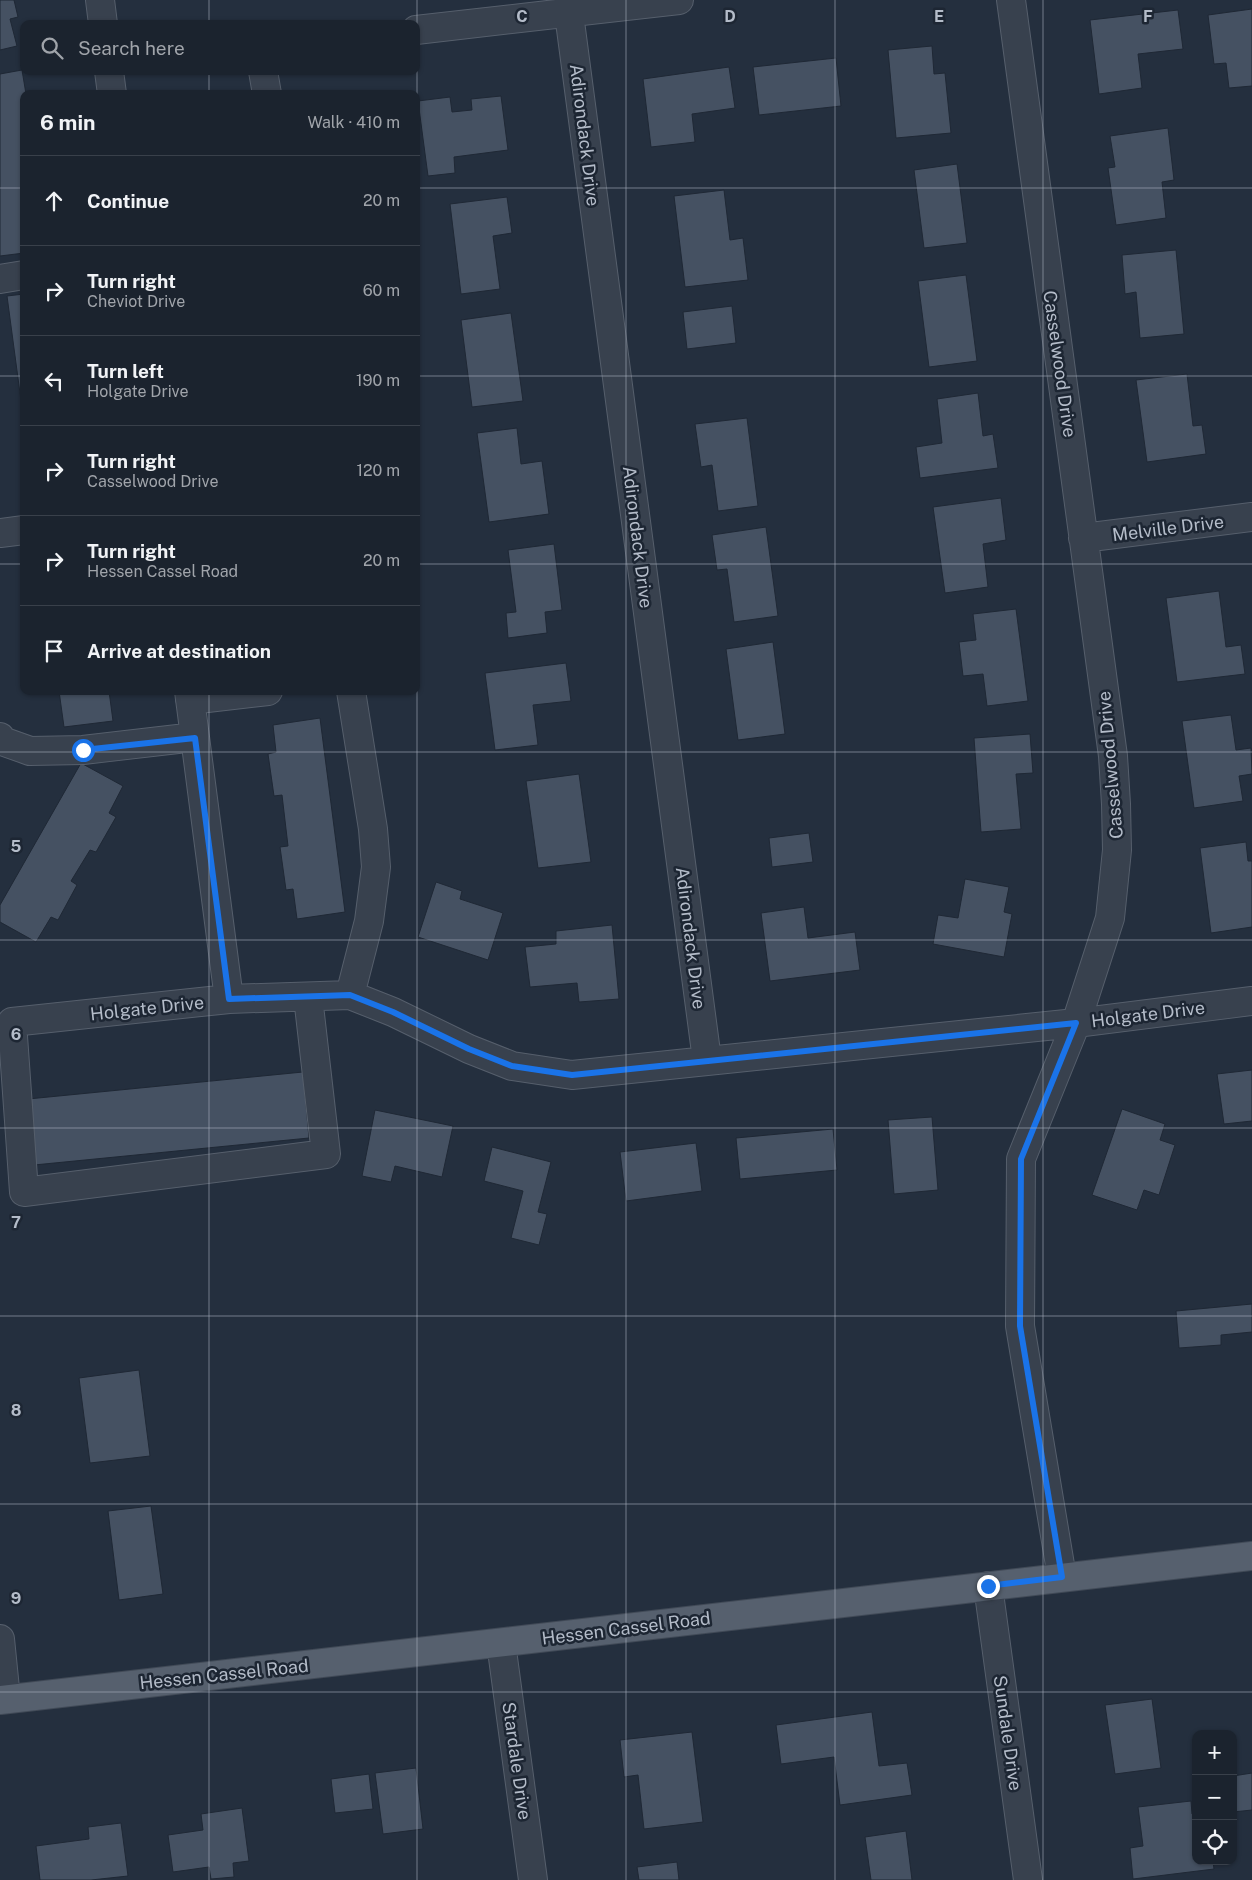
<!DOCTYPE html>
<html lang="en">
<head>
<meta charset="utf-8">
<style>
	:root { --surface:#1b232e; --page:#282f3a; --text:#f1f3f6; --muted:#a0a4aa; --line:#39404a }
	body { margin:0; font-family:"Public Sans",sans-serif; background:var(--page); color:var(--text) }
	.controls { position:absolute; right:15px; bottom:15px; display:grid; overflow:hidden; border-radius:10px; box-shadow:0 1px 4px #0004 }
	.controls button { width:45px; height:45px; display:grid; place-items:center; padding:0; border:0; border-bottom:1px solid var(--line); background:var(--surface); color:var(--text); font:25px sans-serif }
	.stop { position:absolute; width:15px; height:15px; margin:-11px; border:4px solid #1a73e8; border-radius:50%; background:#fff }
	.stop.end { background:#1a73e8; border-color:#fff; box-shadow:0 1px 5px #0008 }
	.list { margin:0; padding:0; list-style:none }
	h2 { display:flex; justify-content:space-between; align-items:center; height:65px; margin:0; padding:0 20px; font-size:21px }
	h2 small { font-size:16px; font-weight:400; color:var(--muted) }
	.list li { display:grid; grid-template-columns:32px 1fr auto; gap:15px; align-items:center; box-sizing:border-box; height:90px; padding:0 20px; border-top:1px solid var(--line) }
	.list b { display:block; font-size:19px; white-space:nowrap }
	.list p { margin:0; font-size:16px; white-space:nowrap; color:var(--muted) }
	.list em { font-size:16px; font-style:normal; color:var(--muted) }
	.icon { flex:none; width:28px; height:28px; fill:none; stroke:currentColor; stroke-width:2; stroke-linecap:round; stroke-linejoin:round }
	.map { position:relative; flex:none; width:1252px; height:1880px; overflow:hidden }
	.search { position:absolute; background:var(--surface); box-shadow:0 1px 4px #0004; left:20px; top:20px; width:400px; height:55px; display:flex; align-items:center; gap:12px; box-sizing:border-box; padding:0 18px; border-radius:10px; color:var(--muted); font-size:19px }
	.panel { position:absolute; background:var(--surface); box-shadow:0 1px 4px #0004; left:20px; top:90px; width:400px; height:605px; border-radius:10px }
	.map>svg:first-child { display:block }
</style>
</head>
<body>
<div class="map">
<svg width="1252" height="1880" viewBox="0 0 1252 1880">
	<rect width="100%" height="100%" fill="#242f3e"/>
	<!-- building -->
	<path fill="#455162" stroke="#1f2835" d="M0,0H14L18,17L10,19L17,46L0,50Z
		M1252,9V86L1229,88L1226,63L1214,64L1208,15Z
		M1178,10L1183,49L1138,54L1142,88L1099,94L1090,20Z
		M932,46L934,74L945,73L951,133L896,138L888,50Z
		M836,58L841,106L759,115L753,67Z
		M729,67L735,108L692,114L695,142L651,147L643,79Z
		M22,70L26,94H24V253L0,256V74Z
		M501,96L508,150L454,157L455,173L428,176L418,101L450,97L452,112L472,110L471,99Z
		M1168,128L1174,180L1162,182L1166,218L1116,225L1108,168L1115,167L1110,136Z
		M957,164L967,243L924,248L914,170Z
		M724,190L730,240L743,238L748,280L685,287L674,196Z
		M507,197L512,233L493,236L500,289L461,294L450,204Z
		M1176,250L1184,334L1140,338L1136,292L1125,294L1122,255Z
		M966,275L977,361L929,367L918,281Z
		M24,294V423L7,296Z
		M732,306L736,343L687,349L683,312Z
		M511,313L523,401L472,407L461,320Z
		M1187,374L1193,426L1202,425L1206,454L1147,462L1136,380Z
		M978,393L983,436L993,434L998,468L920,478L916,447L942,443L937,399Z
		M747,418L758,506L718,511L712,465L701,467L695,424Z
		M517,428L521,464L542,461L549,514L489,522L477,433Z
		M1001,498L1006,540L983,544L988,587L945,593L933,507Z
		M766,527L778,616L734,622L727,569L717,570L712,535Z
		M554,544L562,610L545,612L547,633L508,638L506,613L516,612L508,550Z
		M1219,591L1226,647L1241,645L1245,674L1177,682L1166,598Z
		M1016,609L1028,701L987,706L983,674L963,676L959,642L976,640L973,614Z
		M773,642L785,734L738,740L726,649Z
		M566,663L571,701L533,705L538,745L495,750L485,673Z
		M59,691H109L113,721L64,727Z
		M1231,715L1236,750L1251,748L1252,774L1239,776L1243,801L1194,808L1182,721Z
		M320,718L345,912L297,919L293,889L286,890L280,847L288,846L282,795L274,796L268,754L276,752L273,725Z
		M1030,734L1033,773L1016,774L1021,829L981,832L974,738Z
		M81,763L123,786L109,813L116,817L96,852L90,850L71,881L77,885L58,920L51,917L36,942L0,922V905Z
		M579,774L591,862L538,868L526,781Z
		M809,833L813,862L772,867L769,838Z
		M1246,842L1248,861H1252V927L1211,933L1200,848Z
		M965,879L1009,887L1004,912L1012,914L1004,957L933,944L938,915L958,918Z
		M436,882L462,891L460,899L503,913L488,960L418,937Z
		M804,907L808,938L855,932L860,970L770,981L761,913Z
		M612,925L619,999L579,1002L577,983L530,987L525,947L556,944V931Z
		M1252,1070V1121L1224,1124L1217,1074Z
		M303,1072L309,1138L34,1165L28,1099Z
		M1122,1109L1165,1124L1160,1140L1175,1145L1159,1195L1144,1190L1137,1210L1092,1195Z
		M375,1110L453,1126L442,1177L395,1166L391,1182L362,1176Z
		M932,1117L938,1190L894,1194L888,1120Z
		M833,1129L837,1170L740,1179L736,1138Z
		M696,1143L702,1191L626,1201L620,1152Z
		M492,1147L551,1162L538,1212L547,1214L539,1245L511,1238L523,1191L484,1181Z
		M1252,1304V1332L1221,1335V1345L1179,1348L1176,1311Z
		M139,1370L150,1456L90,1463L79,1378Z
		M151,1506L163,1594L119,1600L108,1511Z
		M1152,1699L1161,1768L1115,1774L1105,1705Z
		M872,1712L879,1766L907,1763L912,1795L840,1805L834,1757L781,1764L776,1725Z
		M692,1732L703,1822L644,1829L638,1775L624,1777L620,1740Z
		M416,1768L423,1829L383,1834L375,1773Z
		M1252,1773V1810L1233,1812V1776Z
		M369,1774L373,1809L335,1813L331,1779Z
		M1191,1801L1192,1814L1196,1813V1861H1213L1214,1869L1133,1879L1130,1848L1143,1846L1138,1807Z
		M242,1808L249,1861L233,1863L234,1877L211,1879L209,1867L173,1872L168,1835L203,1830L201,1814Z
		M121,1823L128,1876L91,1880H40L36,1846L89,1839L88,1827Z
		M906,1831L912,1880H871L865,1837Z
		M677,1862L679,1880H639L637,1867Z"/>
	<g fill="none" stroke-linecap="round" stroke-linejoin="round">
		<!-- minor casing -->
		<g stroke="#565f6c" stroke-width="30">
			<path id="minor" d="M100,0L103,24
				M1011,0L1113,756L1116,804L1117,850L1110,918L1076,1023L1021,1159L1020,1326L1062,1577
				M569,14L707,1060
				M416,30L679,0
				M109,71L112,94
				M263,71L267,94
				M0,279L24,275
				M0,533L24,530
				M1083,538L1252,517
				M189,691L229,999
				M190,700L268,691
				M0,737L2,741L30,751L83,750L195,737
				M350,995L369,921L376,867L373,829L351,691
				M308,997L326,1154L24,1192L12,1022L229,999L350,995L393,1012L469,1049L512,1066L572,1075L1076,1023L1252,1001
				M988,1586L1028,1880
				M0,1639L6,1699
				M501,1643L533,1880"/>
		</g>
		<!-- major casing -->
		<g stroke="#414a57" stroke-width="30">
			<path id="major" d="M0,1700L1252,1556"/>
		</g>
		<!-- minor -->
		<use href="#minor" stroke="#38414e" stroke-width="28"/>
		<!-- major -->
		<use href="#major" stroke="#56606e" stroke-width="28"/>
	</g>
	<g fill="none" stroke-linecap="round" stroke-linejoin="round">
		<!-- route -->
		<path stroke="#1a73e8" stroke-width="6" d="M83,750L195,738L229,999L350,995L393,1012L469,1049L512,1066L572,1075L1076,1023L1021,1159L1020,1326L1062,1577L988,1586"/>
	</g>
	<!-- grid -->
	<path fill="none" stroke="#b4bcc9" stroke-width="1" stroke-opacity="0.55" d="M209,0V24M417,0V1880M626,0V1880M835,0V1880M1043,0V1880M209,71V94M0,188H24M416,188H1252M0,376H24M416,376H1252M0,564H24M416,564H1252M209,691V1880M0,752H1252M0,940H1252M0,1128H1252M0,1316H1252M0,1504H1252M0,1692H1252"/>
	<g text-anchor="middle" dominant-baseline="central" stroke-width="5" stroke-linejoin="round" paint-order="stroke">
		<!-- street labels -->
		<g font-size="18" fill="#b4bcc9" stroke="#1d2633">
			<text transform="translate(585 135) rotate(83)">Adirondack Drive</text>
			<text transform="translate(1060 364) rotate(82)">Casselwood Drive</text>
			<text transform="translate(1168 528) rotate(-7)">Melville Drive</text>
			<text transform="translate(638 537) rotate(83)">Adirondack Drive</text>
			<text transform="translate(1110 765) rotate(-95)">Casselwood Drive</text>
			<text transform="translate(691 938) rotate(83)">Adirondack Drive</text>
			<text transform="translate(147 1008) rotate(-6)">Holgate Drive</text>
			<text transform="translate(1148 1014) rotate(-7)">Holgate Drive</text>
			<text transform="translate(626 1628) rotate(-7)">Hessen Cassel Road</text>
			<text transform="translate(224 1674) rotate(-6)">Hessen Cassel Road</text>
			<text transform="translate(1008 1733) rotate(82)">Sundale Drive</text>
			<text transform="translate(517 1761) rotate(82)">Stardale Drive</text>
		</g>
	</g>
	<g font-size="16" text-anchor="middle" font-weight="bold" fill="#b4bcc9" stroke="#1d2633" stroke-width="5" stroke-linejoin="round" paint-order="stroke">
		<text x="522" y="22">C</text>
		<text x="730" y="22">D</text>
		<text x="939" y="22">E</text>
		<text x="1148" y="22">F</text>
		<text x="16" y="852">5</text>
		<text x="16" y="1040">6</text>
		<text x="16" y="1228">7</text>
		<text x="16" y="1416">8</text>
		<text x="16" y="1604">9</text>
	</g>
</svg>
<div class="controls">
<button>+</button>
<button>−</button>
<button><svg class="icon" aria-label="locate" viewBox="0 0 24 24"><circle cx="12" cy="12" r="6"/><path d="M12 2v4M12 18v4M2 12h4M18 12h4"/></svg></button>
</div>
<div class="stop" style="left:83px;top:750px"></div>
<div class="stop end" style="left:988px;top:1586px"></div>
<div class="search"><svg class="icon" aria-label="search" viewBox="0 0 24 24"><circle cx="10" cy="10" r="6"/><path d="M15 15l6 6"/></svg>Search here</div>
<section class="panel">
<h2>6 min<small>Walk · 410 m</small></h2>
<ul class="list">
<li><svg class="icon" aria-label="ahead" viewBox="0 0 24 24"><path d="M12 20V5M6 11l6-6 6 6"/></svg><div><b>Continue</b></div><em>20 m</em></li>
<li><svg class="icon" aria-label="right" viewBox="0 0 24 24"><path d="M7 20v-9h11M14 6l5 5-5 5"/></svg><div><b>Turn right</b><p>Cheviot Drive</p></div><em>60 m</em></li>
<li><svg class="icon" aria-label="left" viewBox="0 0 24 24"><path d="M17 20v-9H6M10 6l-5 5 5 5"/></svg><div><b>Turn left</b><p>Holgate Drive</p></div><em>190 m</em></li>
<li><svg class="icon" aria-label="right" viewBox="0 0 24 24"><path d="M7 20v-9h11M14 6l5 5-5 5"/></svg><div><b>Turn right</b><p>Casselwood Drive</p></div><em>120 m</em></li>
<li><svg class="icon" aria-label="right" viewBox="0 0 24 24"><path d="M7 20v-9h11M14 6l5 5-5 5"/></svg><div><b>Turn right</b><p>Hessen Cassel Road</p></div><em>20 m</em></li>
<li><svg class="icon" aria-label="arrive" viewBox="0 0 24 24"><path d="M6 21V4h12l-3 4 3 4H6"/></svg><div><b>Arrive at destination</b></div></li>
</ul>
</section>
</div>
</body>
</html>
